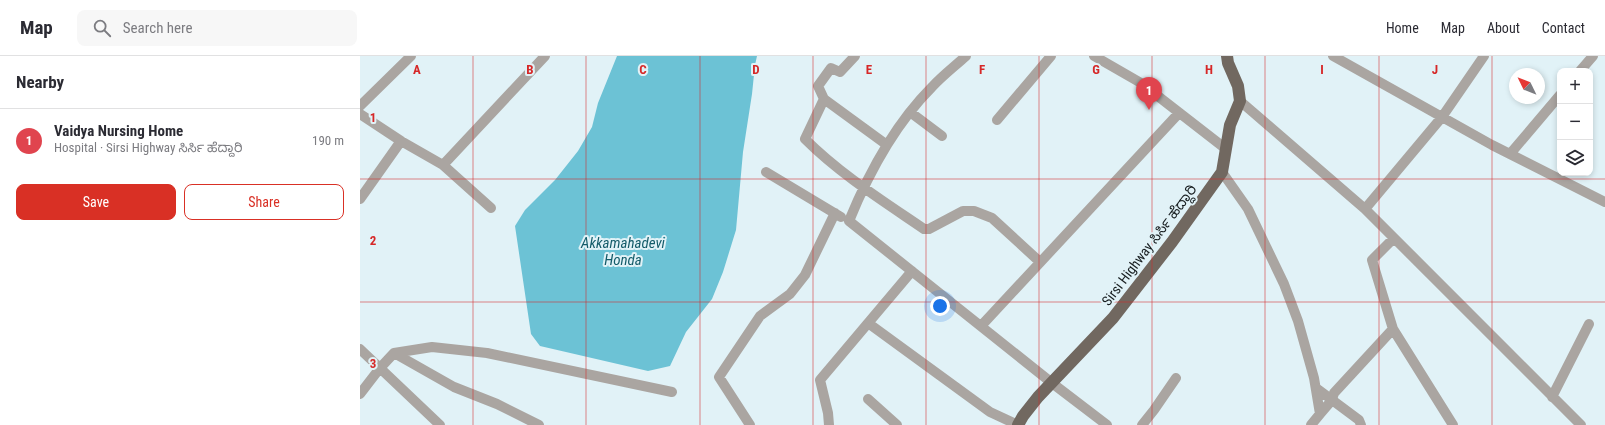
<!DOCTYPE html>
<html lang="en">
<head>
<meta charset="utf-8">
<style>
	:root { --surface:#fff; --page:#f7f7f7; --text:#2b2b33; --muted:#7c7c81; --line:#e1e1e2; --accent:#d93025 }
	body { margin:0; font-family:"Roboto Condensed","Noto Sans Kannada",sans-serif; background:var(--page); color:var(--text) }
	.controls { position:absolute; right:12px; top:12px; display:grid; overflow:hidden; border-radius:8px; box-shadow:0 2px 6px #0003 }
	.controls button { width:36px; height:36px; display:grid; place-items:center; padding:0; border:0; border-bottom:1px solid var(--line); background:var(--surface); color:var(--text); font:20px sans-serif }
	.compass { position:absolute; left:1149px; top:12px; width:36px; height:36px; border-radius:50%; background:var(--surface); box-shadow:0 2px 6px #0003; rotate:313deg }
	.you { position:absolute; left:580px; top:250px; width:14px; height:14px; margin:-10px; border:3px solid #fff; border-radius:50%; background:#1a73e8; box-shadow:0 0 0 6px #1a73e833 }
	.badge { display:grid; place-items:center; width:26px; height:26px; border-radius:50%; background:var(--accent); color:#fff; font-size:13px; font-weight:700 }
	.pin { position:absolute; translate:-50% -33px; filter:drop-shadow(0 1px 2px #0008) }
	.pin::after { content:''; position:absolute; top:21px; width:14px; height:12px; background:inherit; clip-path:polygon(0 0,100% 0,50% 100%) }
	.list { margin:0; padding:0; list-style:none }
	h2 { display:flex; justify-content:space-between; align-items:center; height:52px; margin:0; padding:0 16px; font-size:17px }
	h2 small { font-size:13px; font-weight:400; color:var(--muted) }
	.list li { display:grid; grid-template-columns:26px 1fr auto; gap:12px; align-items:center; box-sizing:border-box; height:64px; padding:0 16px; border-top:1px solid var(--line) }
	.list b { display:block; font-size:15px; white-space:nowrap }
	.list p { margin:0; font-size:13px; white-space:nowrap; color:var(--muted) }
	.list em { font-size:13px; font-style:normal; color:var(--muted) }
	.actions { display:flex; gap:8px; padding:12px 16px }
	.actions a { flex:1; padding:9px 0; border:1px solid var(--accent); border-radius:8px; text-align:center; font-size:14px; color:var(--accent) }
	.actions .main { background:var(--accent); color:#fff }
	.icon { flex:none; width:22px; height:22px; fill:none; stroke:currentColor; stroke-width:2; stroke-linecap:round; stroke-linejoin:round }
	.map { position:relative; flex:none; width:1245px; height:369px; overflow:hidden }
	header { display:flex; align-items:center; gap:24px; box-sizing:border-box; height:56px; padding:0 20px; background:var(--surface); border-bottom:1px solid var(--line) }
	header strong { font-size:19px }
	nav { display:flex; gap:22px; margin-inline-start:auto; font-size:14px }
	.search { width:280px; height:36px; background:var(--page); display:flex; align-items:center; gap:10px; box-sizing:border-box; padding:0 14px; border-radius:8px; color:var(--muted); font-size:15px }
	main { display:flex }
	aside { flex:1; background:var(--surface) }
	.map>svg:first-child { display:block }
</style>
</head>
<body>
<header>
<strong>Map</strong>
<div class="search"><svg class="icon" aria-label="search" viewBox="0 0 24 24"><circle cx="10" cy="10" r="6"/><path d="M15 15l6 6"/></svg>Search here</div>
<nav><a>Home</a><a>Map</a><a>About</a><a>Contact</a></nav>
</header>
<main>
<aside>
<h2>Nearby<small></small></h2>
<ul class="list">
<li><span class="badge" style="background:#e0444e">1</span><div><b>Vaidya Nursing Home</b><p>Hospital · Sirsi Highway ಸಿರ್ಸಿ ಹೆದ್ದಾರಿ</p></div><em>190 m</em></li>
</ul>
<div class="actions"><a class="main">Save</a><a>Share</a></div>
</aside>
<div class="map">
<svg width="1245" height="369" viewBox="0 0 1245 369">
	<rect width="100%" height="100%" fill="#e1f2f7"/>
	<!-- water -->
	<path fill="#6cc2d5" d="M257,0H397L395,9L392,38L383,96L376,174L363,216L352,243L326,276L310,310L288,315L180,290L171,278L155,170L165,154L195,124L218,95L232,71L238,47Z"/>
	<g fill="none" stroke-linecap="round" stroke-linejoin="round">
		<!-- minor -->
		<path stroke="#aaa5a1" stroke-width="10" d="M495,0L480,16L471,12L458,30L464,43L527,89
			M606,0C595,10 582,20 572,31C535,68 509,116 489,165L692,327L747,369
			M734,0L781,27L866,93
			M973,0L1132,89L1245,146
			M1220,15L1233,0
			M464,43L445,83C480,118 523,145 564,173H569L603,155H614L632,162L680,206
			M880,45L1005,153L1221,369
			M0,50L51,0
			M550,56L582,80
			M0,58L41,85
			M637,64L691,0
			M1150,98L1200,39
			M83,109L185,0
			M406,116L481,161
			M862,116L888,153L924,228L938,265L954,322L960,358L951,369
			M0,143L41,85L83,109L131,152
			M1005,153L1082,61L1124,0
			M508,267L630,356L658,369
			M621,270L819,57
			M1033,273L1093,369
			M0,293L80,369
			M34,297L94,331L137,348L179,369
			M956,332L999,364L1001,369
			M0,338L20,312L34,297L72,291L127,297L312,336
			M1192,341L1229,268
			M508,343L537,369
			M960,358L972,344L974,337L1033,273L1012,204L1034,182
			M390,369L359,321L400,260L430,238L445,219L475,157
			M469,369L468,357L460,324L552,215
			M782,369L794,354L816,322"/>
		<!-- major -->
		<path stroke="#716860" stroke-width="12" d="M658,369L663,360L678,341L753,262L812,186L862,116L870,69L880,45L878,30L868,7L867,0"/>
	</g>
	<!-- grid -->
	<path fill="none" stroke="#d62828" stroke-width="1" stroke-opacity="0.55" d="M113,0V369M226,0V369M340,0V369M453,0V369M566,0V369M679,0V369M792,0V369M905,0V369M1019,0V369M1132,0V369M0,123H1245M0,246H1245"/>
	<g text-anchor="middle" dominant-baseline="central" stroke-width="4" stroke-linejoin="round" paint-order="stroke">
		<!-- street labels -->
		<g font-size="14" fill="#171d1f" stroke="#e1f2f7">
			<text transform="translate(789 189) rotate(-53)">Sirsi Highway ಸಿರ್ಸಿ ಹೆದ್ದಾರಿ</text>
		</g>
		<!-- water labels -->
		<g font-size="15" font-style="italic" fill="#145c6a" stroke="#e1f2f7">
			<text x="263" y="187">Akkamahadevi<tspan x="263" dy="17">Honda</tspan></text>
		</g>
	</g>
	<g font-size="13" text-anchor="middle" font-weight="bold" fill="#d62828" stroke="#e1f2f7" stroke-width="4" stroke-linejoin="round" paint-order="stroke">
		<text x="57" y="18">A</text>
		<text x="170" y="18">B</text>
		<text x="283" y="18">C</text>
		<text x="396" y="18">D</text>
		<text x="509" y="18">E</text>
		<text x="622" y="18">F</text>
		<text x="736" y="18">G</text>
		<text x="849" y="18">H</text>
		<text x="962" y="18">I</text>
		<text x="1075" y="18">J</text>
		<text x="13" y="66">1</text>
		<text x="13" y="189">2</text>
		<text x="13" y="312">3</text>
	</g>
</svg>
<div class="controls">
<button>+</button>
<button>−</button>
<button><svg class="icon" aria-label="layers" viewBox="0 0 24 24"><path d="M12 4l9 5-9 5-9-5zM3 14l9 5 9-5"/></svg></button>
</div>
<svg class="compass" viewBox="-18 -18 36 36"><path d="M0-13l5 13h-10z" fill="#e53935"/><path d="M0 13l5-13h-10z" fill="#7c7c81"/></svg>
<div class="you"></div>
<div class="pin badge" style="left:789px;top:54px;background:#e0444e">1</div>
</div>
</main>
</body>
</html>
